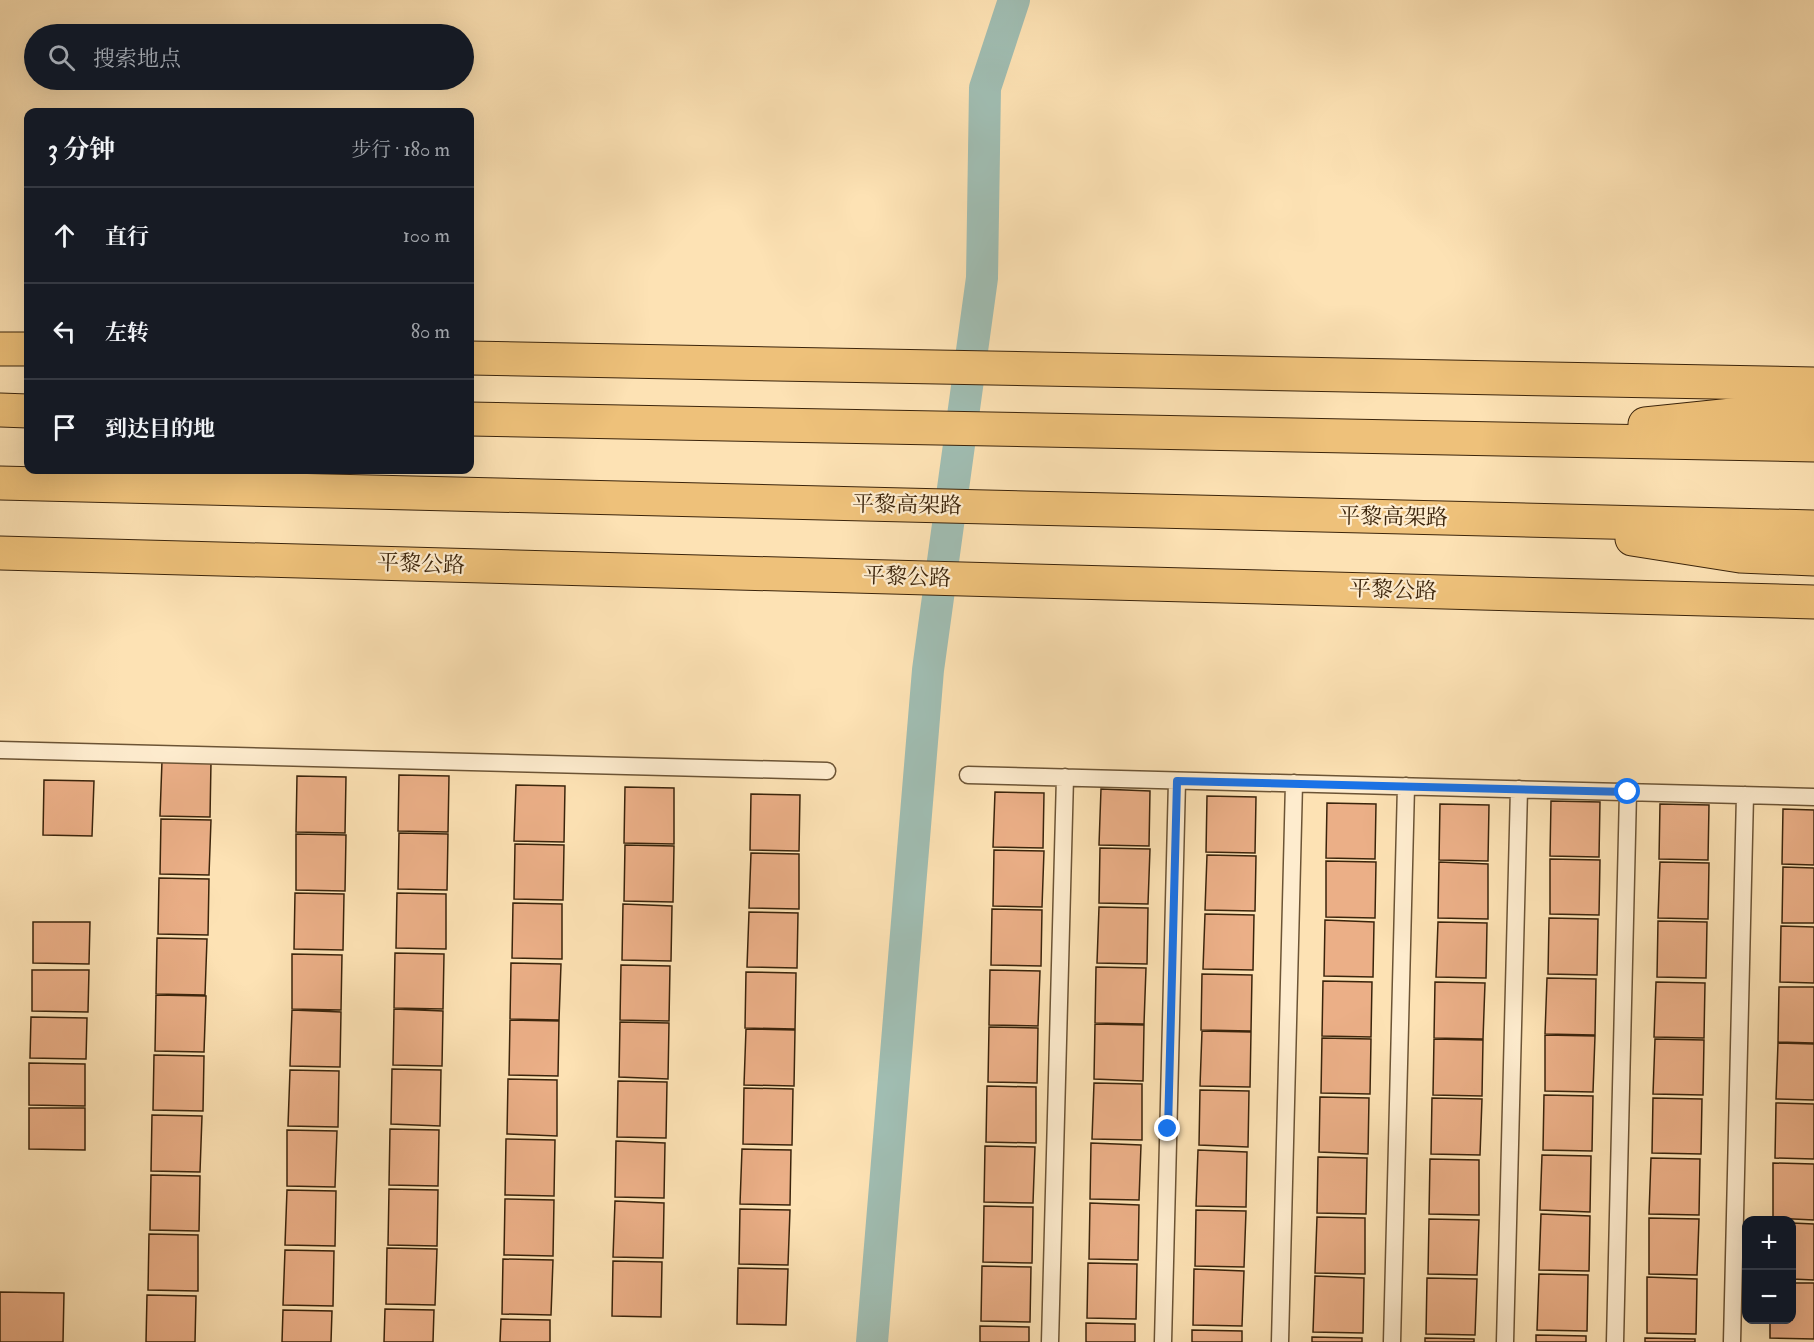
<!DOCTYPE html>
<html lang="zh">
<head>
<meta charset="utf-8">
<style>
	:root { --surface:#171b24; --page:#20242c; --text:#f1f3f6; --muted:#9ea1a6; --line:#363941 }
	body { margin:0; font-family:"IM FELL Double Pica","Noto Serif SC",serif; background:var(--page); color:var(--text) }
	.controls { position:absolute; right:18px; bottom:18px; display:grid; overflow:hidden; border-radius:12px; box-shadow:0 6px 24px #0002 }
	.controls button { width:54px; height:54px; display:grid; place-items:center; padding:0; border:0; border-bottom:2px solid var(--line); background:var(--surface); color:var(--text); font:30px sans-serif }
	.stop { position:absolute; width:18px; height:18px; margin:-14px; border:4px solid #1a73e8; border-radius:50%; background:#fff }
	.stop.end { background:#1a73e8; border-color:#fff; box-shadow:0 2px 6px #0008 }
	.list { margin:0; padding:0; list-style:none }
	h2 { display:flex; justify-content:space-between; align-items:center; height:78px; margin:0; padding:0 24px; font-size:26px }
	h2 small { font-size:20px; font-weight:400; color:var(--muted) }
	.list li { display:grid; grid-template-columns:39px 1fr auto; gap:18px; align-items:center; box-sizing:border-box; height:96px; padding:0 24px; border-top:2px solid var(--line) }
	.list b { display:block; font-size:22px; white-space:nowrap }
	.list em { font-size:20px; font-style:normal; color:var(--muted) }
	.icon { flex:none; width:33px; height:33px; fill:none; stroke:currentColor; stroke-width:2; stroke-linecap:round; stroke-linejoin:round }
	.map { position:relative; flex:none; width:1814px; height:1342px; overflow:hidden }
	.search { position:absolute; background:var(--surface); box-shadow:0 6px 24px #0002; left:24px; top:24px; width:450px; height:66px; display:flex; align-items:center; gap:15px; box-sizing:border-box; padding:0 21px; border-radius:33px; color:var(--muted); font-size:22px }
	.panel { position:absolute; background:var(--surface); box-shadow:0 6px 24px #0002; left:24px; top:108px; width:450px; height:366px; border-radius:12px }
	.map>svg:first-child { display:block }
</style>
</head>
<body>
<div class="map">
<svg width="1814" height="1342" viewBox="0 0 1814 1342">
	<rect width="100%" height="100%" fill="#fde2b4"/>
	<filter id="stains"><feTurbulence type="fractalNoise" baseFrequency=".00333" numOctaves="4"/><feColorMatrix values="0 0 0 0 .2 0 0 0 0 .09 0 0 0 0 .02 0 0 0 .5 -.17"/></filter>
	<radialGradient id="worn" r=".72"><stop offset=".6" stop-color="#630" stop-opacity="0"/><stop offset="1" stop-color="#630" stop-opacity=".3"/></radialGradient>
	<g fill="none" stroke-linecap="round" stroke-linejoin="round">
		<!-- canal -->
		<path stroke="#a0bdb2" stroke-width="32" d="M872,1342L928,670L982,278L985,88L1014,0"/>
	</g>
	<!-- building -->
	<path fill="#ebaf87" stroke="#3b240b" stroke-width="1.5" d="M162,761L211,762L210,817L160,816Z
		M399,775L449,776L448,832L398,831Z
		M297,776L346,777L345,833L296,832Z
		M44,780L94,781L92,836L43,835Z
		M516,785L565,786L564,842L514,841Z
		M625,787L674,788V844L624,843Z
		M1101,789L1150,791L1149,846L1099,845Z
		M995,792L1044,793L1043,848L993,847Z
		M751,794L800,795L799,851L750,850Z
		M1207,796L1256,797L1255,853L1206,852Z
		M1551,801L1600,802L1599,857L1550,856Z
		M1327,803L1376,804L1375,859L1326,858Z
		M1440,804L1489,805L1488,861L1439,860Z
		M1660,804L1709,805L1708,860L1659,859Z
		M1783,809L1814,810V865L1782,864Z
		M161,819L211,820L209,875L160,874Z
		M399,833L448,834L447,890L398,889Z
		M296,834L346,835L345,891L296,890Z
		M515,844L564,845L563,900L514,899Z
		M625,845L674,846L673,902L624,901Z
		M1100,848L1150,849L1148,904L1099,903Z
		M994,850L1044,851L1042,907L993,906Z
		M751,853L799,854V909L749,908Z
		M1207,855L1256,856L1255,911L1205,910Z
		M1550,859L1600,860L1599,915L1550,914Z
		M1326,861L1376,862L1375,918L1326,917Z
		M1439,862L1488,864V919L1438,918Z
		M1660,862L1709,863L1708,919L1658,918Z
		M1783,867L1814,868V923H1782Z
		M159,878L209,879L208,935L158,934Z
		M295,893L344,894L343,950L294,949Z
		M397,893L446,894V949L396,948Z
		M513,903L562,904V959L512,958Z
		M623,904L672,906L671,961L622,960Z
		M1099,907L1148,908L1147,964L1097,963Z
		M992,909L1042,910L1041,966L991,965Z
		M749,912L798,913L797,968L747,967Z
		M1205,914L1254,915L1253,970L1203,969Z
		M1549,918L1598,919L1597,975L1548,974Z
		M1325,920L1374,922L1373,977L1324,976Z
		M1658,921L1707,922L1706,978L1657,977Z
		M33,922H90L89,964L33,963Z
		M1438,922L1487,923L1486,978L1436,977Z
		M1781,926L1814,927V983L1780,982Z
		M157,938L207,939L205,995L156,994Z
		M395,953L444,954L443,1009L394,1008Z
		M292,954L342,955L341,1010L292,1009Z
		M511,963L561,964L559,1020L510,1019Z
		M621,965L670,966L669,1021L620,1020Z
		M1096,967L1146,968L1144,1024L1095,1023Z
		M32,970H89L88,1012L32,1011Z
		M990,970L1040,971L1038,1026L989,1025Z
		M746,972L796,973L795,1029L745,1028Z
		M1202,974L1252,975L1251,1031L1201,1030Z
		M1547,978L1596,979L1595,1035L1545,1034Z
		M1323,981L1372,982L1371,1037L1322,1036Z
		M1435,982L1485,983L1483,1039L1434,1038Z
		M1656,982L1705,983L1704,1038L1654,1037Z
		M1779,987H1814V1043L1778,1042Z
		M156,995L206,996L204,1052L155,1051Z
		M394,1009L443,1011L442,1066L393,1065Z
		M292,1010L341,1012L340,1067L290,1066Z
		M31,1017L87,1018L86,1059L30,1058Z
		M510,1020L559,1021L558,1076L509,1075Z
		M620,1022L669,1023L668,1079L619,1077Z
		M1095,1024L1144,1025L1143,1081L1094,1079Z
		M989,1027L1038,1028L1037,1083L988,1082Z
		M746,1029L795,1030L794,1086L744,1085Z
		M1202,1031L1251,1032L1250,1087L1200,1086Z
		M1545,1035L1595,1036L1593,1092L1545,1091Z
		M1322,1038L1371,1039L1370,1094L1321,1093Z
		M1434,1039L1483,1040L1482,1096L1433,1095Z
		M1655,1039L1704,1040L1703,1095L1653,1094Z
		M1778,1043L1814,1044V1100L1776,1099Z
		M154,1055L204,1056L203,1111L153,1110Z
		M29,1063L85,1064V1106L29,1105Z
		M392,1069L441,1070L440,1126L391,1124Z
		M290,1070L339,1071L338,1127L288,1126Z
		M508,1079L557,1080V1136L507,1134Z
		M618,1081L667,1082L666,1138L617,1137Z
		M1094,1083L1142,1084V1140L1092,1139Z
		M987,1086L1036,1087V1143L986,1142Z
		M744,1088L793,1089L792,1145L743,1144Z
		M1200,1090L1249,1091L1248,1147L1199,1145Z
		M1544,1095L1593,1096L1592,1151L1543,1150Z
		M1320,1097L1369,1098L1368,1154L1319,1152Z
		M1432,1098L1482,1099L1480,1155L1431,1154Z
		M1653,1098L1702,1099L1701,1154L1652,1153Z
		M1776,1103L1814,1104V1159L1775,1158Z
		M29,1108H85V1150L29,1149Z
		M152,1115L202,1116L200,1172L151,1171Z
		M390,1129L439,1130L438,1186L389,1185Z
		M287,1130L337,1131L335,1187L287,1186Z
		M506,1139L555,1140L554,1196L505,1195Z
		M616,1141L665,1143L664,1198L615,1197Z
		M1091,1143L1141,1145L1139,1200L1090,1199Z
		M985,1146L1035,1147L1033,1203L984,1202Z
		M742,1149L791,1150L790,1205L740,1204Z
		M1198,1150L1247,1152L1246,1207L1196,1206Z
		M1542,1155L1591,1156L1590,1212L1540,1210Z
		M1318,1157L1367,1158L1366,1214L1317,1213Z
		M1651,1158L1700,1159L1699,1215L1649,1214Z
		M1430,1159L1479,1160V1215L1429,1214Z
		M1773,1163L1814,1164V1220L1773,1218Z
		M151,1175L200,1176L199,1231L150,1230Z
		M389,1189L438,1190L437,1246L388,1245Z
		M287,1190L336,1191L335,1246L285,1245Z
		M505,1199L554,1200L553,1256L504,1255Z
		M615,1201L664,1203L663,1258L613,1257Z
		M1090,1203L1139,1205L1138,1260L1089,1259Z
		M984,1206L1033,1207L1032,1263L983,1262Z
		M740,1209L790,1210L788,1265L739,1264Z
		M1196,1210L1246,1211L1244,1267L1195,1266Z
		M1541,1214L1590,1216L1589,1271L1539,1270Z
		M1317,1217L1365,1218V1274L1315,1273Z
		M1649,1218L1699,1219L1697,1275L1649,1274Z
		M1429,1219L1479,1220L1477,1275L1428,1274Z
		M1792,1223L1814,1224V1280L1792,1279Z
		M149,1234L198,1235V1291L148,1290Z
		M387,1248L437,1249L435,1305L386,1304Z
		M285,1250L334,1251L333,1306L283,1305Z
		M503,1259L553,1260L551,1315L502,1314Z
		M613,1261L662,1262L661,1317L612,1316Z
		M1088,1263L1137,1264L1136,1319L1087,1318Z
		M982,1266L1031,1267L1030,1322L981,1321Z
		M738,1268L788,1269L786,1325L737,1324Z
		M1194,1269L1244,1271L1242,1326L1193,1325Z
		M1539,1274L1588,1275L1587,1331L1537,1330Z
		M1315,1276L1364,1278L1363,1333L1313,1332Z
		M1647,1277L1697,1279L1696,1334L1647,1333Z
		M1427,1278L1477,1279L1475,1335L1426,1334Z
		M1792,1283H1814V1339L1770,1338V1320H1792Z
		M0,1292L64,1293L63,1342H0Z
		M147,1295L196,1296L195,1342H146Z
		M385,1309L434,1310L433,1342H384Z
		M283,1310L332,1311L331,1342H282Z
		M501,1319L550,1320V1342H500Z
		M1086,1323L1135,1324V1342H1086Z
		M980,1326L1029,1327V1342H980Z
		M1192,1330L1242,1331V1342H1192Z
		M1536,1335L1586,1336V1342H1536Z
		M1312,1337L1362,1338V1342H1312Z
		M1425,1338L1474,1339V1342H1425Z
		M1645,1338L1695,1339V1342H1645Z"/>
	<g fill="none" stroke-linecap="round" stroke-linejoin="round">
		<!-- service casing -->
		<g stroke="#6c5435" stroke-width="19">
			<path id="service" d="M0,750L827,771
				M968,775L1814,797
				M1050,1342L1065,777
				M1163,1342L1177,781
				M1280,1342L1294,783
				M1392,1342L1406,786
				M1505,1342L1519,789
				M1615,1342L1628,792
				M1732,1342L1745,795"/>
		</g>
		<!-- primary casing -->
		<g stroke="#3b240b" stroke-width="35">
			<path id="primary" d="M0,349H28
				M470,358L1814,384
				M0,553L1814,602"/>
		</g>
		<!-- trunk casing -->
		<g stroke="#3b240b" stroke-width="35">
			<path id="trunk" d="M0,410L28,411
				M470,419L1814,445
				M1645,424L1771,411L1814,412
				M0,483L1814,527
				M1632,539L1740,556L1814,559"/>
		</g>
		<!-- service -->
		<use href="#service" stroke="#feecce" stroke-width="16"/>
		<!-- primary -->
		<use href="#primary" stroke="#eec17a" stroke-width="33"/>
		<!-- trunk -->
		<use href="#trunk" stroke="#eec17a" stroke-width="33"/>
	</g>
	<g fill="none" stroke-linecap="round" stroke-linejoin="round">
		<!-- route -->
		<path stroke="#1a73e8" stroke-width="8" d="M1168,1129L1177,781L1628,792"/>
	</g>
	<g text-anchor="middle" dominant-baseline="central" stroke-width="4.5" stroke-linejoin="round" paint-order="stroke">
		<!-- street labels -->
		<g font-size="22" fill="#3b240b" stroke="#feecce">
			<text transform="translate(907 505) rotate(1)">平黎高架路</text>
			<text transform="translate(1393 517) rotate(1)">平黎高架路</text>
			<text transform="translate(421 564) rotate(2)">平黎公路</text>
			<text transform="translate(907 577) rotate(2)">平黎公路</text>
			<text transform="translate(1393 590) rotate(2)">平黎公路</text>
		</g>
	</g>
	<rect width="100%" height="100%" filter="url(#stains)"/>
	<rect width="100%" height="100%" fill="url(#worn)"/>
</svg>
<div class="controls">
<button>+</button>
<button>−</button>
</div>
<div class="stop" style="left:1628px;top:792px"></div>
<div class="stop end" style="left:1168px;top:1129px"></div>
<div class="search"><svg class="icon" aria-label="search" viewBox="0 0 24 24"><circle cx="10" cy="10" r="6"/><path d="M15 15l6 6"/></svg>搜索地点</div>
<section class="panel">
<h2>3 分钟<small>步行 · 180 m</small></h2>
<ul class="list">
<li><svg class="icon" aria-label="ahead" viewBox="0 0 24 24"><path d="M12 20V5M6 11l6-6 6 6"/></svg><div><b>直行</b></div><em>100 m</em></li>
<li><svg class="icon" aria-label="left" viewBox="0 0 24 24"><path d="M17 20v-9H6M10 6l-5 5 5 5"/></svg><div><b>左转</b></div><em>80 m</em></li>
<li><svg class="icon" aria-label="arrive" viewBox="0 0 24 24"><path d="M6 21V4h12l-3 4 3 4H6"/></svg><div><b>到达目的地</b></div></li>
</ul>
</section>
</div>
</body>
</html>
